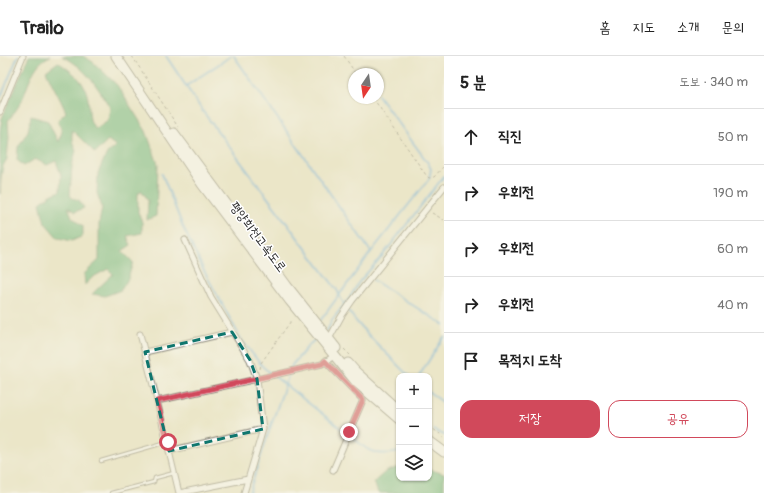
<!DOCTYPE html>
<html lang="ko">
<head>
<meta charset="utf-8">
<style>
	:root { --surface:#fff; --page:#f2f2f2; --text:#222; --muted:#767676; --line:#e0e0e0; --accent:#d1495b }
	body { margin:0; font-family:Pangolin,"Poor Story",sans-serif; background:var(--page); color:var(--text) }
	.controls { position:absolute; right:12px; bottom:12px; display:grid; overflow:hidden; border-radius:8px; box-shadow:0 1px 3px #0004 }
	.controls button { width:36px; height:36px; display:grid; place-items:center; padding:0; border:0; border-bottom:1px solid var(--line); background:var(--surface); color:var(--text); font:20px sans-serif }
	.compass { position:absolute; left:348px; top:12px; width:36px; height:36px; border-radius:50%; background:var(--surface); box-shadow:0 1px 3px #0004; rotate:193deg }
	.stop { position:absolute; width:12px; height:12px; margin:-9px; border:3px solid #d1495b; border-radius:50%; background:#fff }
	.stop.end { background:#d1495b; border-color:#fff; box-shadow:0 1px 4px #0008 }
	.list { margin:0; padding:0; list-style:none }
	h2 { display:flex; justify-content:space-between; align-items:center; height:52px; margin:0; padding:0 16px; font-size:17px }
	h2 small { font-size:13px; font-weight:400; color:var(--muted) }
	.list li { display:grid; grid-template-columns:26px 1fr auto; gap:12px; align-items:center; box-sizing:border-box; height:56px; padding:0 16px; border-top:1px solid var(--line) }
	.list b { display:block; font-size:15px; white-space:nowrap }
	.list em { font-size:13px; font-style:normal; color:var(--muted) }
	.actions { display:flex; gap:8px; padding:12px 16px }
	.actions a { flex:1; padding:9px 0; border:1px solid var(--accent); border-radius:12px; text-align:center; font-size:14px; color:var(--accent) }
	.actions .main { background:var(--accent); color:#fff }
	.icon { flex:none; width:22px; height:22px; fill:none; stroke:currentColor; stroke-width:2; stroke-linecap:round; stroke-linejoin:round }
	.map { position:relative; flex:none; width:444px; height:437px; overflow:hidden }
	header { display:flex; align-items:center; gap:24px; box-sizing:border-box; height:56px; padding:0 20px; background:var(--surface); border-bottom:1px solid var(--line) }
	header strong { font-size:19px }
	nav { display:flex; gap:22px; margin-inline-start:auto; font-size:14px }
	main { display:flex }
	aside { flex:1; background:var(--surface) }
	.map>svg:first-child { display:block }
</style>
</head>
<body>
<header>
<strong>Trailo</strong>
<nav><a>홈</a><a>지도</a><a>소개</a><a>문의</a></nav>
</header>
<main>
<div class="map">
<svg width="444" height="437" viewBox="0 0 444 437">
	<rect width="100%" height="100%" fill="#fff"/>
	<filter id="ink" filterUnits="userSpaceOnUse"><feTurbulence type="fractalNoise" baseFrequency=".025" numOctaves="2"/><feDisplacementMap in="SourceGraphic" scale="8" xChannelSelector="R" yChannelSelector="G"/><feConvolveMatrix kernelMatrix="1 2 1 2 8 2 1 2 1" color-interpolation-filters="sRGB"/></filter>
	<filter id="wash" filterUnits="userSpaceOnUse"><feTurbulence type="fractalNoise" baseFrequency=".012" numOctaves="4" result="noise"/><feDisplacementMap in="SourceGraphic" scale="16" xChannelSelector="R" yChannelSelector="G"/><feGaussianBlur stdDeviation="0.9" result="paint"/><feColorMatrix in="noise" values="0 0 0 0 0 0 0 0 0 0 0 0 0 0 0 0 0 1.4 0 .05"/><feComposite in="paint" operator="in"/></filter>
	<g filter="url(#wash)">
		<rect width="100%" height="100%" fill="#ebe6c8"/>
		<!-- forest -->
		<path fill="#6cb880" stroke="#4c7256" d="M29,0H51C33,6 29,29 22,44C19,51 13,58 8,65L9,81L7,103L3,110L1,122L0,138V75L2,62Z
			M62,0H83L93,6L117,29L146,75L158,108L156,160L147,164L148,144L141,134L138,138V156L142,166V177L127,180L131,189L122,195L133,206L128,223L121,234L105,240L92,238L113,218L108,213L93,221L85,229L84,218L99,204V168L102,151L97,137L98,117L107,97L116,90L108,84L95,97L72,74V85L76,94L72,110L70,139L72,142L79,144L84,152L75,156L68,151L72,161L83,170V180L72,185L58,182L45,167L40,147L51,139L60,135L61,119L56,105L47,109L35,103L24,110L17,104L18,91L28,75L31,60L48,65L58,86L62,76L58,64L66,56C60,42 52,29 46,15L58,6C78,20 88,27 89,53C90,64 89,63 95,73L108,64L110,52C99,32 84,10 62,0Z
			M399,411V422H429V413L444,418V437H378L374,426L385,416Z"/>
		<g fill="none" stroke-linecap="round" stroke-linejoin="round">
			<!-- stream -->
			<path stroke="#66acdc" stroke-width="2" d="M166,0L204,57L337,234C347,259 368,279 387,298C394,305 401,313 409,320
				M234,0L371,196
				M186,30L231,0
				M0,43L18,0
				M162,118L183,171L204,215L241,283L262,310L269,316L367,393C378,399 387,398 399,396
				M373,224L444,269
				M320,265L371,196L429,123L431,113L428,107L378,39
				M326,275L328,273L332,264L349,243L359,226L383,199L444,120
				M419,320L444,281
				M429,336L444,347
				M434,374L444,379
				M249,437L267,381L292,309L310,288L316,283"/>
		</g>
	</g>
	<g filter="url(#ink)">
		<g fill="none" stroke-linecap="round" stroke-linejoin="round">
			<!-- service casing -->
			<g stroke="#8b887a" stroke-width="4.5">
				<path id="service" d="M101,405L167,386
					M111,437L154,426L155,422L174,417"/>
			</g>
			<!-- minor casing -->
			<g stroke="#8b887a" stroke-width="7">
				<path id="minor" d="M0,56L23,0
					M185,184L211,241L250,304L257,323L157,345L179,437L248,423
					M140,278L157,345
					M329,283L341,261L352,245L444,131
					M145,296L232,276
					M325,305L363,344L333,414
					M169,395L263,373
					M244,437L263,373L257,323L322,308L334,300"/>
			</g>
			<!-- motorway casing -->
			<g stroke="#8b887a" stroke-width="11">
				<path id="motorway" d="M116,0L202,128L290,245L356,326L399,363
					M174,77L287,230L336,292
					M348,307L355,315L399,355
					M429,385L444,396"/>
			</g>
			<!-- path -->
			<path stroke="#8b887a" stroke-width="1" stroke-dasharray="3 3" stroke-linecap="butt" d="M132,0L178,71
				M344,0L356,18
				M373,42L426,119L429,122L434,121L444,110
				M432,157L444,164
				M344,293L350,299
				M260,313L261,307L291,265
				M429,370L444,381"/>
			<!-- service -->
			<use href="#service" stroke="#fff" stroke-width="2.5"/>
			<!-- minor -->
			<use href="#minor" stroke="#fff" stroke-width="5"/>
			<!-- motorway -->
			<use href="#motorway" stroke="#fff" stroke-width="9"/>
		</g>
	</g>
	<g fill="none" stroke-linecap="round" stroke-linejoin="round" filter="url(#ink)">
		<!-- route -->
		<path stroke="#d1495b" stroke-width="5" d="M168,386L157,345L322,308L325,305L363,344L349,376"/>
	</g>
	<!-- marked area -->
	<path d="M0 0H444V437H0ZM232,276L250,304L257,323L263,373L169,395L145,296Z" fill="#ebe6c8" fill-opacity=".55" fill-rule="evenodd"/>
	<path fill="none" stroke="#0f766e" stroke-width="3" stroke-dasharray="8 5" stroke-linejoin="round" d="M232,276L250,304L257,323L263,373L169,395L145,296Z"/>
	<g text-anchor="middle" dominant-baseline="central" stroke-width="3" stroke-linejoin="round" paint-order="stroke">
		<!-- street labels -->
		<g font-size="13" fill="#2b2b2b" stroke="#fff">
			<text transform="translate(258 181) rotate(53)">평양희천고속도로</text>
		</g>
	</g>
</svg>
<div class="controls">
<button>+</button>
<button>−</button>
<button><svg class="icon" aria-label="layers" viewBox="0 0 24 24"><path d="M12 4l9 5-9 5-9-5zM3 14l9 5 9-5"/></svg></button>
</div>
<svg class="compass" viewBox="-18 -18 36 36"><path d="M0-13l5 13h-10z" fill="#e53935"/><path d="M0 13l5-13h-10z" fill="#767676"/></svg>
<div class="stop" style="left:168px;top:386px"></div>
<div class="stop end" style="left:349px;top:376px"></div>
</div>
<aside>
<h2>5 분<small>도보 · 340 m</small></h2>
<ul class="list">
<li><svg class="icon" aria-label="ahead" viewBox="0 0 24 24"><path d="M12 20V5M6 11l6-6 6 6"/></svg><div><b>직진</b></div><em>50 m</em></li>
<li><svg class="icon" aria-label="right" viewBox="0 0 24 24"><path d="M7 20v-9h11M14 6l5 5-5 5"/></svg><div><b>우회전</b></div><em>190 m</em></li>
<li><svg class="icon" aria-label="right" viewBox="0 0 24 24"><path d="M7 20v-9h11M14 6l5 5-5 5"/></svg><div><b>우회전</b></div><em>60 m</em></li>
<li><svg class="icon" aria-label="right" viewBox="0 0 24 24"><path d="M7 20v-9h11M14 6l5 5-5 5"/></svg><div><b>우회전</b></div><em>40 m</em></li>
<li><svg class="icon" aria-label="arrive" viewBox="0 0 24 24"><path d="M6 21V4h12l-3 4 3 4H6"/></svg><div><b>목적지 도착</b></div></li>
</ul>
<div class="actions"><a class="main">저장</a><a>공유</a></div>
</aside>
</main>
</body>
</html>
